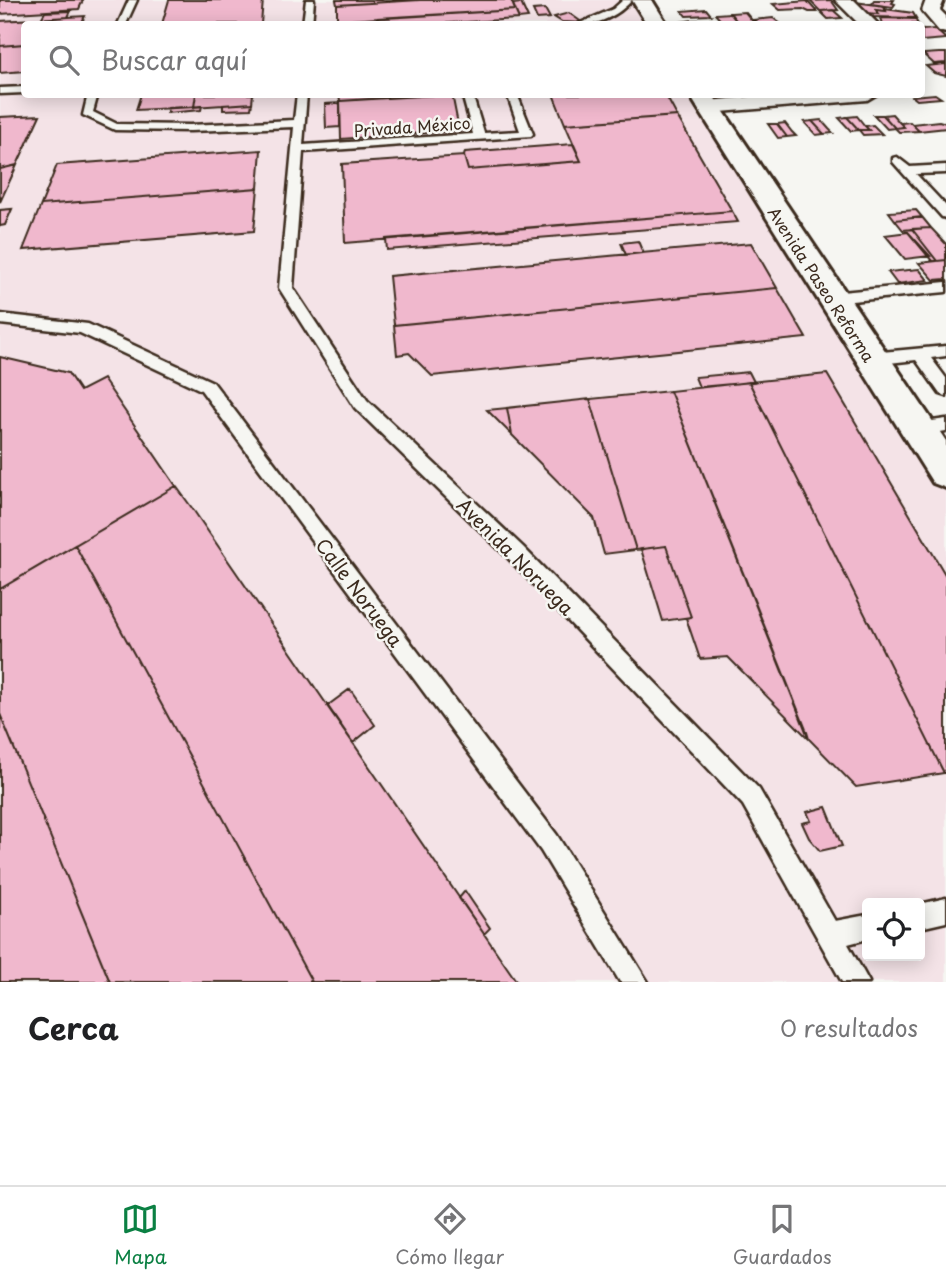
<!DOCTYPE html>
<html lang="es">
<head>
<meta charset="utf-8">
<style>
	:root { --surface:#fff; --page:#f2f2f2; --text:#202124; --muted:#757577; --line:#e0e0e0; --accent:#0b8043 }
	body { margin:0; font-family:"Playpen Sans",sans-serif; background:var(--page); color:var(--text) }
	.controls { position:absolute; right:21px; bottom:21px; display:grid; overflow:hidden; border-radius:7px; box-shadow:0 4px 18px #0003 }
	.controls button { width:63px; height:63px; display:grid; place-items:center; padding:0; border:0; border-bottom:2px solid var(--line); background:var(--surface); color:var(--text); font:35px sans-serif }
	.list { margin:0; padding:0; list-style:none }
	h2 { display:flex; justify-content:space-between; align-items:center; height:91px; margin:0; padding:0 28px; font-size:30px }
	h2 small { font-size:23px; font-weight:400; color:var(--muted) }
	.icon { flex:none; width:38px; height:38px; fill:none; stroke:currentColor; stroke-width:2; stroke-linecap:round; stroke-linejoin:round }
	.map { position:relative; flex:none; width:946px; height:982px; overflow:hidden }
	.search { position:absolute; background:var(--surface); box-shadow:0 4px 18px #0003; left:21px; right:21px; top:21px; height:77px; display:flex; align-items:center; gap:18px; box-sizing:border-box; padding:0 24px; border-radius:7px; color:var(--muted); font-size:26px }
	.sheet { height:203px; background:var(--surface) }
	nav { display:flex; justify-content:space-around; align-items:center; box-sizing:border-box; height:98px; border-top:2px solid var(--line); background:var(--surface); font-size:19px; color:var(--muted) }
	nav a { display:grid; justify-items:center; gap:4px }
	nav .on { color:var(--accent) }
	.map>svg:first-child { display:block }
</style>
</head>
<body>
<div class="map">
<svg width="946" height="982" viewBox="0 0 946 982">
	<rect width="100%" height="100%" fill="#f6f6f2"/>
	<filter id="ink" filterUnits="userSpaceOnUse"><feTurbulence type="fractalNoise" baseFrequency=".0143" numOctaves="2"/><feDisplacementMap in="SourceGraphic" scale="14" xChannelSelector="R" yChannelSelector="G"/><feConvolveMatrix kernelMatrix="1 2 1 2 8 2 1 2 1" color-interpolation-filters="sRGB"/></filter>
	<g filter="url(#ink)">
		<!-- built -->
		<path fill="#f4e3e7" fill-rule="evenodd" d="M0,0H635L650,24H24V94L694,95L946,488V982H0ZM867,903H920V956H867Z"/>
		<!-- building -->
		<path fill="#f0b8cd" stroke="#3b2a1e" stroke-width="2" d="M0,0H83L79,9L0,14Z
			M169,0H263L261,24H162Z
			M336,0H420L337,5Z
			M420,0H511L515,10L337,21V5Z
			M831,0L838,10L820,11L810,1Z
			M874,0H894L892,3L895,4L893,7L871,4Z
			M807,1L817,12H809L803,9L780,10L773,4Z
			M855,2L884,6L886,11L876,10L878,14L867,13Z
			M521,3L528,18L519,19L513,4Z
			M545,9L550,18L537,19L533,10Z
			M706,9L711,15L686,16L682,11Z
			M885,9L913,13L916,18L871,17L867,13L878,14L876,10L886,11Z
			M515,10L519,19L433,24H379L378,18Z
			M833,10L842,18L828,19L820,11Z
			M71,11L68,17L41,19L45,12Z
			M745,12L755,24H739L730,13Z
			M569,13L583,23L562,22L554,17Z
			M730,13L739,24H724L715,14Z
			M85,16L81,24H24V44L0,46V21Z
			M378,18L379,24H337V21Z
			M773,18L781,24H758L753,20Z
			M881,18L915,19L918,24H883Z
			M693,20H715L719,24H682L680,22Z
			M935,29L946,39L922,41V30Z
			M24,44V71L0,73V46Z
			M939,53H946V63L934,64L923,54Z
			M946,64V76L934,73L926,66Z
			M141,94H196L194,107L136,110Z
			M196,94H253L252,103L194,107Z
			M339,94H439L340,101Z
			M452,94L458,124L436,125L437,132L341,139L340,101Z
			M553,94H665L677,116L565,124Z
			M935,94L941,98L917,100L912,96Z
			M252,103L251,109L223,110V105Z
			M340,103V127L326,128L325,104Z
			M202,106L201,110L167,113L168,108Z
			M892,114L900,123L904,127L895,128L883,115Z
			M40,115L17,165L0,169V117Z
			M874,115H883L895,128L887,129Z
			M677,116L732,211L345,243L342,164L464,156L468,170L581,161L565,124Z
			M857,116L865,126L869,130H859L847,117Z
			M847,117L859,130L851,131L839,118Z
			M821,120L829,129L833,133L824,134L812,121Z
			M812,121L824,134L816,135L804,122Z
			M939,121L946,123V128L919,131L912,124Z
			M910,122L919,131L899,132L895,128L904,127L900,123Z
			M785,123L792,132L796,136L787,137L777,124Z
			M458,124L460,131L437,132L436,125Z
			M768,124H777L787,137L778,138Z
			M873,125L882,134L863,135L859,130H869L865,126Z
			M573,144L581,161L468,170L464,156L465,152Z
			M261,150L258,188L41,205L57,165Z
			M17,165L0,202V169Z
			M258,188L254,231L23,250L41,205Z
			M12,209L5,225L0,226V210Z
			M916,210L922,217L895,220L889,212Z
			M732,211L738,222L387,250L386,239Z
			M922,217L931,228L903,230L895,220Z
			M931,228L946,244V260L937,261L912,229Z
			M912,229L937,261H932L908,232L903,230Z
			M908,232L930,256L905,259L885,235Z
			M638,241L643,253L626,255L621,243Z
			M751,243L777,288L394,325L389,276Z
			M946,260V279L934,280L919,263Z
			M919,269L928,280L897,284L888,272Z
			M777,288L806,338L432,376L409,353L397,355L394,325Z
			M0,357L68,373L80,391L103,379L176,486L0,589Z
			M749,372L754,382L699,387L695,377Z
			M827,374L946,576V773H944L749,382Z
			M749,382L944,773L856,787L809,739L670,391Z
			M670,391L807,732L809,739L728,657L700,659L686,618L691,617L666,546L636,550L590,399Z
			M590,399L636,550L604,554L594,518L512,435L507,408Z
			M507,408L512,435L487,410Z
			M176,486L192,508L517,982H312L75,545Z
			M75,545L312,982H110L0,714V589Z
			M666,546L691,617L663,621L641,549Z
			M350,689L375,725L353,743L327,706Z
			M0,714L110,982H0Z
			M826,807L842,846L820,851L809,838L802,823L811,821L807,812Z
			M465,891L490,928L484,934L459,898Z"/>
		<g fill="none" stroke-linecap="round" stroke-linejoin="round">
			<!-- service casing -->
			<g stroke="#3b2a1e" stroke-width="5">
				<path id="service" d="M129,0H137L126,24H118Z
					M306,0H314L312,24H303Z
					M623,0H632C619,15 598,26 578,24L613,9Z
					M24,87V93L0,94V88Z
					M88,94H98L93,112L117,124L190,125L294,120L297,94H307L303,145L473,134L462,94H472L484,133L520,131L507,94H517L533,134L531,136L303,152L293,288L367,400L523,547L759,789L835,921L867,915V939L848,944L869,982H842L743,805L509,559L355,408L279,288L294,127L190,131L115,130L83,115Z
					M897,157L910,167L946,165V173L916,174L946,206V218L942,217L893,162V158Z
					M946,282V292L831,303L824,298L831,293Z
					M0,314L88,324L213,382L557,835L648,982H620L541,851L201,390L80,333L0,324Z
					M946,346V356L931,358L946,378V396L940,394L916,360L871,365L863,359L871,353Z
					M946,419V431L917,436L911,434L909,429L911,424Z
					M946,898V922L920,928V904Z"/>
			</g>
			<!-- minor casing -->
			<g stroke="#3b2a1e" stroke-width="5">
				<path id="minor" d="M835,0H854L878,24H859Z
					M926,0H944L940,10L946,16V33L939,31L922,11Z
					M783,94H877L867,100L708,113L700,112L697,107L700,102L708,101Z"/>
			</g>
			<!-- secondary casing -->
			<g stroke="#3b2a1e" stroke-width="6">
				<path id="secondary" d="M632,0H652L667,24H647Z
					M689,94H712L946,441V488L933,483Z"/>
			</g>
			<!-- service -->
			<use href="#service" fill="#f6f6f2" fill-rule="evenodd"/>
			<!-- minor -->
			<use href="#minor" fill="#f6f6f2" fill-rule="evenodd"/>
			<!-- secondary -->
			<use href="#secondary" fill="#f6f6f2" fill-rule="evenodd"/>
		</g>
	</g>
	<g text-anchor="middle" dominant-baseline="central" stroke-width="5" stroke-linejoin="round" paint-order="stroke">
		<!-- far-street labels -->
		<g font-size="16" fill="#3b2a1e" stroke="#f6f6f2">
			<text transform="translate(412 126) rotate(-4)">Privada México</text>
			<text transform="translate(822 284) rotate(57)">Avenida Paseo Reforma</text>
		</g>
		<!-- street labels -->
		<g font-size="19" fill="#3b2a1e" stroke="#f6f6f2">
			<text transform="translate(516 556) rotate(45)">Avenida Noruega</text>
			<text transform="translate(360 592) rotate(53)">Calle Noruega</text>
		</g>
	</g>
</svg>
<div class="controls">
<button><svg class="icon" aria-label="locate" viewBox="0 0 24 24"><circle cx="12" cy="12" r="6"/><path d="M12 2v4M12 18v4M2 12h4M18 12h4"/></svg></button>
</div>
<div class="search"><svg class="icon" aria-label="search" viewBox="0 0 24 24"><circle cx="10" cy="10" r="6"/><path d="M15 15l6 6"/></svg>Buscar aquí</div>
</div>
<section class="sheet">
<h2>Cerca<small>0 resultados</small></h2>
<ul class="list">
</ul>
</section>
<nav>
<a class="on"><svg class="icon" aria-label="map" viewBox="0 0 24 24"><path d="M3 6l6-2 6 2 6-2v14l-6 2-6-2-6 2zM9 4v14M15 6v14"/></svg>Mapa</a>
<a><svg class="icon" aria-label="directions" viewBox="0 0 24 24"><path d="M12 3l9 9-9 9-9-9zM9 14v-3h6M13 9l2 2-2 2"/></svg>Cómo llegar</a>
<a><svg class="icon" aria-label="saved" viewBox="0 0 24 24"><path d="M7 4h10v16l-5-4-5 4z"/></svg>Guardados</a>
</nav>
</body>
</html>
